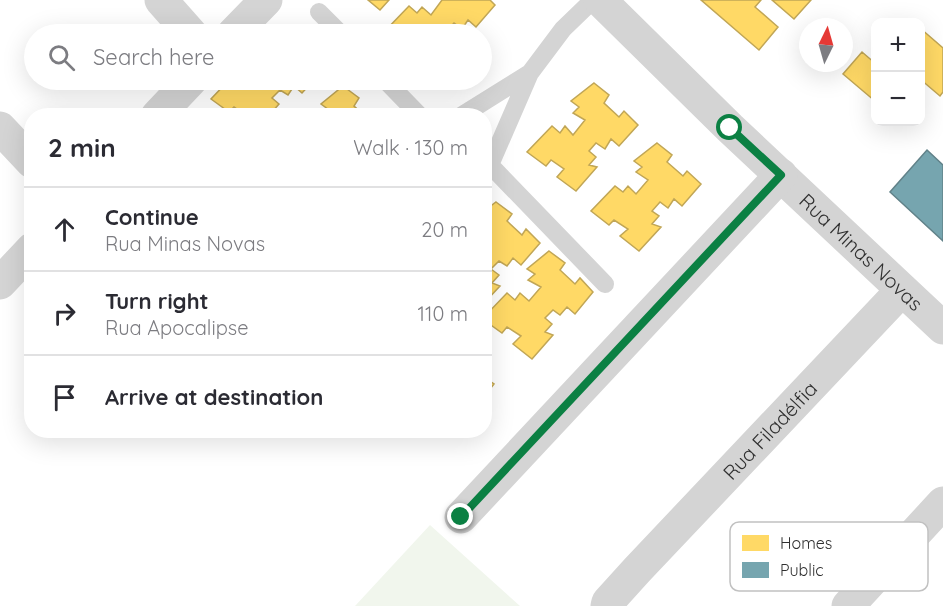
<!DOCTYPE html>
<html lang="en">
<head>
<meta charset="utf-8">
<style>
	:root { --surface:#fff; --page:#f7f7f7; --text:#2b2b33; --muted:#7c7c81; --line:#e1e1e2 }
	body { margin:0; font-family:Quicksand,sans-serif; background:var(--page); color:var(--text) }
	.controls { position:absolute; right:18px; top:18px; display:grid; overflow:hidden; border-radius:12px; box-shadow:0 6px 24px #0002 }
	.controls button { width:54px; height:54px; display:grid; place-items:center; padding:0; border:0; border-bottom:2px solid var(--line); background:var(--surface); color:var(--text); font:30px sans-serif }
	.compass { position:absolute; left:799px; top:18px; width:54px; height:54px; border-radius:50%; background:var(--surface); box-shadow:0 6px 24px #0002; rotate:5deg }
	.stop { position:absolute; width:18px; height:18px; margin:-14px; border:4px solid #0b8043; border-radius:50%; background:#fff }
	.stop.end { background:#0b8043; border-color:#fff; box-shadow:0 2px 6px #0008 }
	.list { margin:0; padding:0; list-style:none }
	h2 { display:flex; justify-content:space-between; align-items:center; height:78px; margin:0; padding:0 24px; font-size:26px }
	h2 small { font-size:20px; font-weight:400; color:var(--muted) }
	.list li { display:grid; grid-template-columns:39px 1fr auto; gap:18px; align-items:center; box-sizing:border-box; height:84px; padding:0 24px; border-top:2px solid var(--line) }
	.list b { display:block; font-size:22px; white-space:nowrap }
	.list p { margin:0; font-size:20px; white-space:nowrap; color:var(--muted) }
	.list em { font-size:20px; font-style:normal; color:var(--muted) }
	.icon { flex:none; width:33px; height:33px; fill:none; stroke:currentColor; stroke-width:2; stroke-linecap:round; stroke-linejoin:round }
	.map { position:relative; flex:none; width:943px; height:606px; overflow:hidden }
	.search { position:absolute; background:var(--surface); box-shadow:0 6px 24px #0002; left:24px; top:24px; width:468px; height:66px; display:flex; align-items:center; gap:15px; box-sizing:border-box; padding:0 21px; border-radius:33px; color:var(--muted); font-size:22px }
	.panel { position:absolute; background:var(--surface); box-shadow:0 6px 24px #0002; left:24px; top:108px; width:468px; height:330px; border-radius:24px }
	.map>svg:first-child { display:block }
</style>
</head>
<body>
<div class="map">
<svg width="943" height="606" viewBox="0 0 943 606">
	<rect width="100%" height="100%" fill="#fff"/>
	<!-- green -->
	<path fill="#f1f6ed" d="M430,525L520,606H355Z"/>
	<!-- homes -->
	<path fill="#ffd966" stroke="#c1a656" stroke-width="1.5" d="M368,0H389L380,10Z
		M442,0H490L495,5L476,27L468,20L462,29L454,23L446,32L450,34H389L385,31L409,6L417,13L422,7L431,15Z
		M701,0H761L755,7L778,27L759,50Z
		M772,0H811L794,19Z
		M920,28L943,48V92L940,96L920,79Z
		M862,52L876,64V102L843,74Z
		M229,80H254L256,82L258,80H314L302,93L294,86L288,95L280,90L272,98L279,104L272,112L280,116H247L234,107L229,112L211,99Z
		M594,83L609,95L604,103L619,117L624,111L638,125L619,146L611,139L605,149L596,143L589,151L596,157L589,165L597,167L576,191L557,177L564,169L551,160L546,166L527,152L552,126L560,133L565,126L573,135L585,120L573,113L579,107L571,101Z
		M343,86L359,98L354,106L365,116L322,115L329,110L321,104Z
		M657,143L672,155L667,162L683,176L687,171L701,184L682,206L674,199L668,208L660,202L652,211L659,216L652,224L661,227L639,251L620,236L628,229L614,220L609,225L591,211L615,186L623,192L628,186L636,194L648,180L636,172L642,167L634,161Z
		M496,202L512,214L507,221L522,235L526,229L540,243L521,265L513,258L507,266L499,261L491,269L499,275L492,283L500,286L484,303V242L488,238L484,236V211Z
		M549,251L565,263L560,270L575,284L580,278L593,292L575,314L567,307L560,315L553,310L545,318L552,324L545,332L553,335L532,359L513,344L521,336L507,327L502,333L484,320V317L507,293L515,300L520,293L529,301L541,287L528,280L535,274L527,269Z
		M484,377L494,384L484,397Z"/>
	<!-- public -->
	<path fill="#76a5af" stroke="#618289" stroke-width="1.5" d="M927,150L943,165V241L890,192Z"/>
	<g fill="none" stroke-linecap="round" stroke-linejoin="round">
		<!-- lane -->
		<path stroke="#d4d4d4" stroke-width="18" d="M319,12L341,34
			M385,80L420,116
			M461,116L530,73L563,29L593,0
			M490,165L530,73
			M484,173L490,165L605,284"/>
		<!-- street -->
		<g stroke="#d4d4d4" stroke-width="33">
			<path d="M161,0L191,34"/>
			<path id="s1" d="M600,0L730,128L943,328"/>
			<path d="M233,34L266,0"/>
			<path d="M157,116L191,80"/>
			<path d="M0,128L32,162"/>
			<path d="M0,283L32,249"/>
			<path d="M461,517L781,175"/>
			<path id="s2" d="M607,606L608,602L637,570L902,290"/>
			<path d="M848,606L943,503"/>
		</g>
	</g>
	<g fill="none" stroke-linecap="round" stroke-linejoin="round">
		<!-- route -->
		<path stroke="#0b8043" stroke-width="8" d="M461,517L781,175L730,128"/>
	</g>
	<g text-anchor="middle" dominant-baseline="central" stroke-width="6" stroke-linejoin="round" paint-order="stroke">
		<!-- street labels -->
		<g font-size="20" fill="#303030" stroke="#fff">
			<text stroke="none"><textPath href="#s1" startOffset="363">Rua Minas Novas</textPath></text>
			<text stroke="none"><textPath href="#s2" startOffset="240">Rua Filadélfia</textPath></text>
		</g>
	</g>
	<!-- legend -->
	<rect x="730" y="522" width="198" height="69" rx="9" fill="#fff" stroke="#c1c1c1" stroke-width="1.5"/>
	<rect x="742" y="535" width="27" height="16" fill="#ffd966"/>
	<rect x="742" y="562" width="27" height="16" fill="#76a5af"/>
	<g font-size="16" fill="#303030">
		<text x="780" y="549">Homes</text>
		<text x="780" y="576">Public</text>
	</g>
</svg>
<div class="controls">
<button>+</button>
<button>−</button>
</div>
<svg class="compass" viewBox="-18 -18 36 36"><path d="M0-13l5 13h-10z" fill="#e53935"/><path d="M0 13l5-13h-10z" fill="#7c7c81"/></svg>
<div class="stop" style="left:730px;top:128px"></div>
<div class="stop end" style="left:461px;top:517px"></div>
<div class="search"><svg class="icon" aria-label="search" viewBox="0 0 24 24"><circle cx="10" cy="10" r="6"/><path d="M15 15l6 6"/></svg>Search here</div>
<section class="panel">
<h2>2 min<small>Walk · 130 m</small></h2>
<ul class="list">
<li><svg class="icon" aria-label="ahead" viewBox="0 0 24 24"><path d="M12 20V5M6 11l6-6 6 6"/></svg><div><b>Continue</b><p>Rua Minas Novas</p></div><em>20 m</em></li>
<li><svg class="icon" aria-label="right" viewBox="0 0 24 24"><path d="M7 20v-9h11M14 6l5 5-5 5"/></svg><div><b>Turn right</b><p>Rua Apocalipse</p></div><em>110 m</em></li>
<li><svg class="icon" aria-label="arrive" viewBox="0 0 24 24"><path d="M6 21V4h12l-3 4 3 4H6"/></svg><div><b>Arrive at destination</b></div></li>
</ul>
</section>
</div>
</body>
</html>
